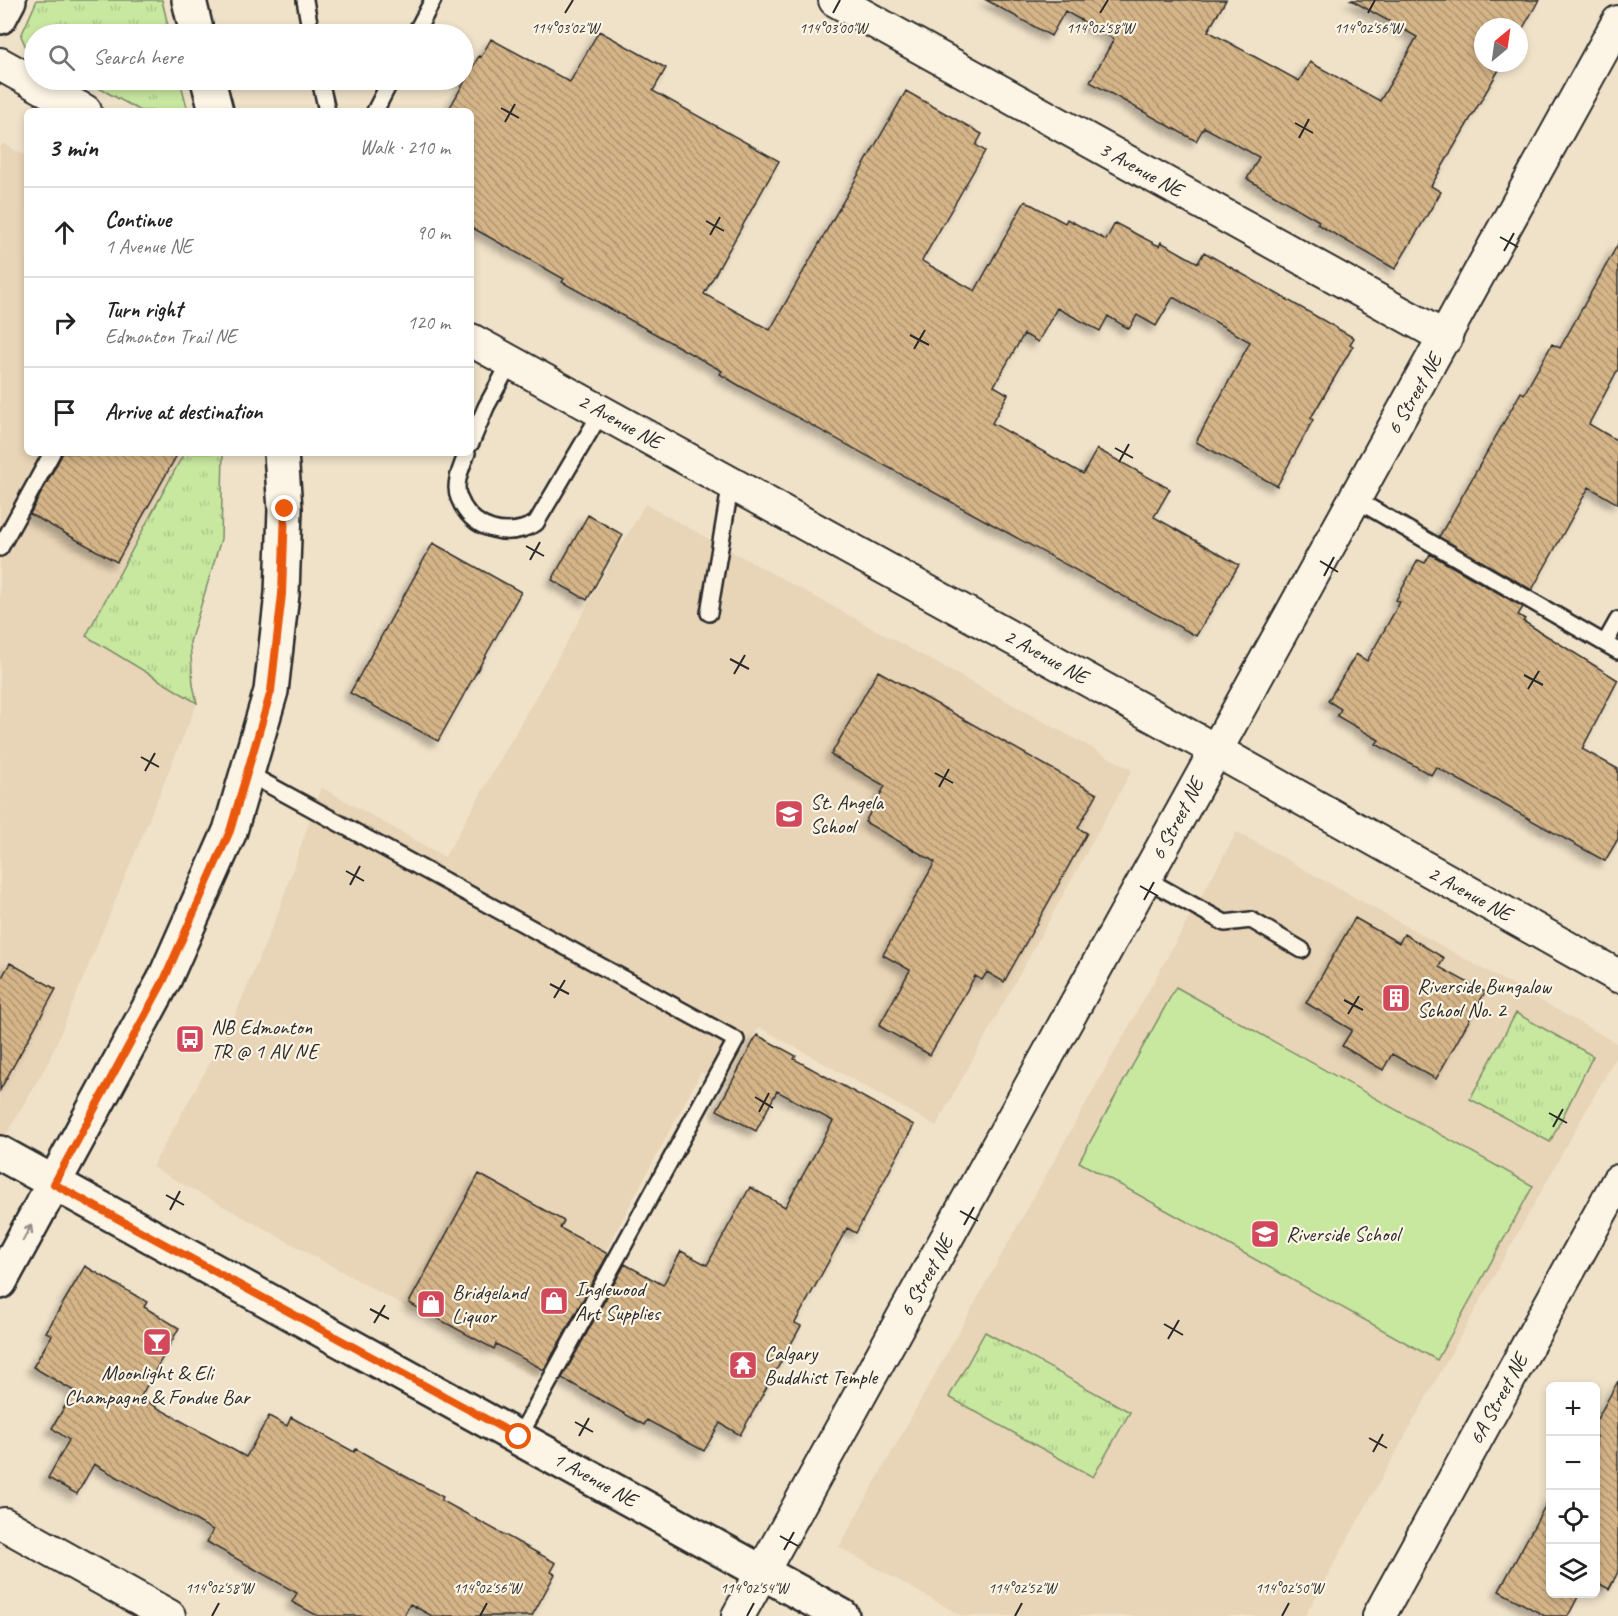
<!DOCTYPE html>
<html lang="en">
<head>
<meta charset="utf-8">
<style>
	:root { --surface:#fff; --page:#f6f6f6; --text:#222; --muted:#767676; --line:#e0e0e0 }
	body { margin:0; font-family:Caveat,sans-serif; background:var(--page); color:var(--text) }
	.controls { position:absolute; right:18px; bottom:18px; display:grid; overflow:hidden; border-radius:9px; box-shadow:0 3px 9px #0003 }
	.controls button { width:54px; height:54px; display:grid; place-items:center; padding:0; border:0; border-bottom:2px solid var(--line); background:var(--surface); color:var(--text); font:30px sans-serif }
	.compass { position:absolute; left:1474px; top:18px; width:54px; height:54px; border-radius:50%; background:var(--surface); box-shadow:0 3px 9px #0003; rotate:29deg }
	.stop { position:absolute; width:18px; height:18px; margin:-14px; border:4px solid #ea580c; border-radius:50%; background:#fff }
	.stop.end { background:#ea580c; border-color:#fff; box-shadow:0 2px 6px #0008 }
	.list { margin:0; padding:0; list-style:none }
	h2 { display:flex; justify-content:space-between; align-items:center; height:78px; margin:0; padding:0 24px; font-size:26px }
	h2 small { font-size:20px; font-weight:400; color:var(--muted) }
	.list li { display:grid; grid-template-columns:39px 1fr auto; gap:18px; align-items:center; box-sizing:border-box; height:90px; padding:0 24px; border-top:2px solid var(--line) }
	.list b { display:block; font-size:22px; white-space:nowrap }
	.list p { margin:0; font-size:20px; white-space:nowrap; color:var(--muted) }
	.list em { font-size:20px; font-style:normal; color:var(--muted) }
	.icon { flex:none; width:33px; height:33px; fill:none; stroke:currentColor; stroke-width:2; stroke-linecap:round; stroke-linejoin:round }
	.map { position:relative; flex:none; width:1618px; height:1616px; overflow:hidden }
	.search { position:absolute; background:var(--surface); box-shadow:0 3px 9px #0003; left:24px; top:24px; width:450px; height:66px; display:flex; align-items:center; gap:15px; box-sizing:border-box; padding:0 21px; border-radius:33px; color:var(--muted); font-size:22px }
	.panel { position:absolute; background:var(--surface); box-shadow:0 3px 9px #0003; left:24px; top:108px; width:450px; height:348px; border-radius:9px }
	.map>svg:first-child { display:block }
</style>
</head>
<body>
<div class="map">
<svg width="1618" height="1616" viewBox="0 0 1618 1616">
	<defs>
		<pattern id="grass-tufts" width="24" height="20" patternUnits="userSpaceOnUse" patternTransform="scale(1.5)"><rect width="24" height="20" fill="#c8e8a0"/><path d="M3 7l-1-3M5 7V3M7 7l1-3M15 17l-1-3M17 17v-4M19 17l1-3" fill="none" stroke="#acc78a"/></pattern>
		<pattern id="building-back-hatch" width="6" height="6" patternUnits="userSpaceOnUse" patternTransform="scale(1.5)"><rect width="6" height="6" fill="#d5b588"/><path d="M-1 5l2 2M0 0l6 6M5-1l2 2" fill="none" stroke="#ad936f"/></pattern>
		<filter id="shadow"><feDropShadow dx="-5.5" dy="5.5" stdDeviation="3" flood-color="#0004"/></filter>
	</defs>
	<rect width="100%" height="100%" fill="#f0e2c9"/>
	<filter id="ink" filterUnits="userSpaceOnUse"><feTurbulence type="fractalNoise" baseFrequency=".0167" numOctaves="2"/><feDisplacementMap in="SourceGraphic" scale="12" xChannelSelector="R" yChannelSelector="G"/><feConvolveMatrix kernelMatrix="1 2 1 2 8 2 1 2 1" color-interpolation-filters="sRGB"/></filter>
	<g filter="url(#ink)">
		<!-- built -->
		<path fill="#e8d4b6" d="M3,143L27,157V453H184L86,636L197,703L49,1061L0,1145V148Z
			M645,504L1132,770L936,1126L759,1027L726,1085L701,1072L537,1379L152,1167L231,1025L278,913L321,787L445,857Z
			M1237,832L1618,1044V1053L1305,1616H962L839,1547Z"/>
		<!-- grass -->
		<path fill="url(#grass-tufts)" stroke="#7a8a66" stroke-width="1.5" d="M37,0H162L170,34H34V52L26,47L21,36Z
			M84,80H180L188,111H141Z
			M184,453H223L221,539L190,642L193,685L197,703L86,636Z
			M1516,1013L1593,1056L1550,1142L1470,1099Z
			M985,1332L1130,1412L1093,1477L949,1397Z"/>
		<!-- pitch -->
		<path fill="#c8e8a0" stroke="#7a8a66" stroke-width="1.5" d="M1176,987L1533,1186L1437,1360L1079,1162Z"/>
		<!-- building -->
		<path fill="url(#building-back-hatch)" stroke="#2b2b2b" stroke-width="1.5" filter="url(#shadow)" d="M986,0H1226L1208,31L1299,81L1310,62L1380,101L1417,37L1351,0H1539L1519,35V27H1483V63H1503L1431,186L1441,192L1395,269L1317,224L1319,221L1247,179L1259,157L1204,127L1196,141L1090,82L1114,39L1065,11L1051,36Z
			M599,31L666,68L653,91L779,161L704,294L770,330L906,91L982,134L976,145L985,151L922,261L975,291L1025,201L1065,223L1067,219L1106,240L1115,223L1159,246L1161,242L1198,263L1204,252L1354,338L1350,344L1353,346L1311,418L1313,420L1277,486L1196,442L1250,342L1173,297L1156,326L1137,315L1129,329L1108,316L1100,331L1057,308L1038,342L1024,334L994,386L1008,394L992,423L1083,474L1097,449L1170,489L1154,517L1239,565L1196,636L740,386L720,374L722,371L562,282L564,279L471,227V111H448L479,56L481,57L491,39L570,82Z
			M1618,244V369L1589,424L1618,441V504L1589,487L1532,590L1439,537L1521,392L1524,394L1552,344L1560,348Z
			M63,453H178L117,562L30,514Z
			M588,515L623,535L587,600L552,580Z
			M433,543L521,592L438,741L350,693Z
			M1430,554L1523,607L1518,615L1525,619L1523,621L1618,680L1582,749L1618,769V839L1605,861L1436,767L1431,775L1376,744L1379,740L1337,716L1341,709L1328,701L1356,654L1367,661L1400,602L1396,600L1418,560L1425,563Z
			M878,671L1097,794L1078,828L1087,833L1004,982L987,972L982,980L975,976L930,1055L879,1026L910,970L883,955L935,862L865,822L885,786L831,755Z
			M1355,918L1399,943L1404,934L1444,958L1439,967L1485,992L1436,1079L1392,1054L1383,1070L1342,1046L1352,1030L1306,1003Z
			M10,963L56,989L0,1090V981Z
			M757,1035L796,1056L794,1059L914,1125L856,1233L847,1228L795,1323L801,1326L740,1435L720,1423L704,1451L647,1420L644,1425L562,1378L625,1264L663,1285L681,1251L707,1265L750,1187L785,1207L833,1121L777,1091L756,1131L717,1110Z
			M479,1174L564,1221L560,1228L608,1254L544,1370L496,1344L494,1349L409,1303Z
			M85,1266L147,1302L144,1307L179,1328L140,1398L246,1457L269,1416L287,1426L291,1417L354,1452L356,1449L443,1497L441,1500L556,1563L551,1572L555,1574L532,1616H432L410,1604L404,1616H318L292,1602L297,1593L207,1542L213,1530L94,1464L77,1494L48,1478L69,1440L52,1428L74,1391L33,1367L52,1335L46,1332Z
			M1618,1381V1572L1609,1589L1596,1582V1421Z
			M1551,1495V1593H1580L1568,1616H1545L1499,1591Z"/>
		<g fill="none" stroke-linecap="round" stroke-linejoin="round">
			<!-- service casing -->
			<g stroke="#2b2b2b" stroke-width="20">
				<path id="service" d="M305,0L311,34
					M415,34L433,0
					M320,80L327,111
					M375,111L391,80
					M471,443L486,407L511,361
					M467,453C462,466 453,484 459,498C472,531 508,539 536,523L602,411
					M1355,499L1618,651
					M0,548L52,453
					M709,613L731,482
					M1605,643L1618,620
					M249,774L736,1040L519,1437
					M1146,879L1225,923L1251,920L1302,950"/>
			</g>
			<!-- minor casing -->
			<g stroke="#2b2b2b" stroke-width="36">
				<path id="minor" d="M835,0L1446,338
					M0,64L85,111
					M471,340L1215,750L1618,976
					M4,1524L169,1616
					M738,1616L1618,22
					M1379,1616L1618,1181"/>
			</g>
			<!-- tertiary casing -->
			<g stroke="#2b2b2b" stroke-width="38">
				<path id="tertiary" d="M0,1153L842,1616"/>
			</g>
			<!-- secondary casing -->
			<g stroke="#2b2b2b" stroke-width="38">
				<path id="secondary" d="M189,0L197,34
					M0,17L9,0
					M208,80L216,111
					M0,1282L164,980L230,831L271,691L282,594L285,509L281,453"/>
			</g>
			<!-- service -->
			<use href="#service" stroke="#fcf5e5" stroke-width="15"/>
			<!-- minor -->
			<use href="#minor" stroke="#fcf5e5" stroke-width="32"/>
			<!-- tertiary -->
			<use href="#tertiary" stroke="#fcf5e5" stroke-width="33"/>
			<!-- secondary -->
			<use href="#secondary" stroke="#fcf5e5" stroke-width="33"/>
		</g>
		<!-- one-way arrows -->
		<defs><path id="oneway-shaft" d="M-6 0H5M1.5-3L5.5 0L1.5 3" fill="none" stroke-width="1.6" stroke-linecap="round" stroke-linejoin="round" transform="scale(1.5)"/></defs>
		<use stroke="#949088" href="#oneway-shaft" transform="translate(27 1233) rotate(-61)"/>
	</g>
	<g fill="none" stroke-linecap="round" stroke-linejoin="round" filter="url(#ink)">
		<!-- route -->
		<path stroke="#ea580c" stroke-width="8" d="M285,509L282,594L271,691L230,831L164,980L54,1184L519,1437"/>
	</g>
	<!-- ticks -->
	<path fill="none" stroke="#2b2b2b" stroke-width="2" d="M565,13L573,0M833,13L840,0M1100,13L1108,0M1368,13L1375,0M501,108L519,118M505,122L515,104M1295,123L1313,133M1299,138L1309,119M706,221L724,231M710,235L720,217M1500,237L1518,247M1504,251L1514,233M910,335L929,345M914,349L925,330M1115,448L1133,458M1119,462L1129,444M526,546L544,556M530,560L540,542M1320,561L1338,572M1324,576L1334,557M730,659L749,669M734,674L745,655M1524,675L1543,685M1528,689L1539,671M141,757L159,767M145,771L155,753M935,773L953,783M939,787L949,769M346,871L364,881M350,885L360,866M1140,886L1158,896M1144,900L1154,882M550,984L569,994M554,998L565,980M1344,1000L1363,1010M1348,1014L1359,996M755,1097L773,1108M759,1112L769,1093M1549,1113L1567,1123M1553,1127L1563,1109M166,1195L184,1205M170,1210L180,1191M960,1211L978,1221M964,1225L974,1207M370,1309L389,1319M374,1323L385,1305M1164,1324L1183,1335M1168,1339L1179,1320M575,1422L593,1432M579,1436L589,1418M1369,1438L1387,1448M1373,1452L1383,1434M780,1536L798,1546M784,1550L794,1532M212,1616L219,1603M480,1616L487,1603M747,1616L754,1603M1015,1616L1022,1603M1282,1616L1289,1603"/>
	<!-- icons -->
	<defs>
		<g id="school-square" transform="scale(1.5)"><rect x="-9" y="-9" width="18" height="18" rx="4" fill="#d1495b" stroke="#fcf5e5"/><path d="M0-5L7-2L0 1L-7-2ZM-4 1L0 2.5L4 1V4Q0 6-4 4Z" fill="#fff"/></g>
		<g id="building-square" transform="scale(1.5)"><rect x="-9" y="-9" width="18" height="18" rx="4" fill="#d1495b" stroke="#fcf5e5"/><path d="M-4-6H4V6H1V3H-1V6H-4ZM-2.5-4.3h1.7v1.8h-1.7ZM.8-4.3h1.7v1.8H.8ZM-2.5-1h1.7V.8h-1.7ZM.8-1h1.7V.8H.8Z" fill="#fff"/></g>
		<g id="bus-square" transform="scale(1.5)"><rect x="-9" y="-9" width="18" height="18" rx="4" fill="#d1495b" stroke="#fcf5e5"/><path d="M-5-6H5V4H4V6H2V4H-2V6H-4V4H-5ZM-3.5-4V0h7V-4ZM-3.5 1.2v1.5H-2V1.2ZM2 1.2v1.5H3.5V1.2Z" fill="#fff"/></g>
		<g id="shop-square" transform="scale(1.5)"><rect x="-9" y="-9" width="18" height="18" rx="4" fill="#d1495b" stroke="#fcf5e5"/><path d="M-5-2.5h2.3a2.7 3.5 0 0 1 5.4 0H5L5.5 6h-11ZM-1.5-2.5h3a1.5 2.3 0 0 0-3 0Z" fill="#fff"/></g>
		<g id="bar-square" transform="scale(1.5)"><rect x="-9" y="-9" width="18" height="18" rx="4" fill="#d1495b" stroke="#fcf5e5"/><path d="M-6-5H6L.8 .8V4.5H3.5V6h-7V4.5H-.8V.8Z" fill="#fff"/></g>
		<g id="temple-square" transform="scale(1.5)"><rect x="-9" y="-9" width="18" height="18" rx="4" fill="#d1495b" stroke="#fcf5e5"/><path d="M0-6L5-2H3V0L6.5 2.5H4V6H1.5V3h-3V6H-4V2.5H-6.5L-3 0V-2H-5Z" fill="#fff"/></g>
	</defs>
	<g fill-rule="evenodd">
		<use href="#school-square" x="789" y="814"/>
		<use href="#building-square" x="1396" y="998"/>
		<use href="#bus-square" x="190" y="1039"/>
		<use href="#school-square" x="1265" y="1234"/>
		<use href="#shop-square" x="554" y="1301"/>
		<use href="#shop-square" x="431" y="1304"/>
		<use href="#bar-square" x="157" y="1342"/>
		<use href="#temple-square" x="743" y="1365"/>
	</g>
	<g text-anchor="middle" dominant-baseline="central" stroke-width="4.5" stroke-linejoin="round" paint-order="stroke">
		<!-- street labels -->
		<g font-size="21" fill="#2b2b2b" stroke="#fcf5e5">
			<text transform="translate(1141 169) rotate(29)">3 Avenue NE</text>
			<text transform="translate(1414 394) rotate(-60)">6 Street NE</text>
			<text transform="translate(620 421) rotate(29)">2 Avenue NE</text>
			<text transform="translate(1046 656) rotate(29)">2 Avenue NE</text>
			<text transform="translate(1177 819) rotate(-62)">6 Street NE</text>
			<text transform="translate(1470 893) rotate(29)">2 Avenue NE</text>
			<text transform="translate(926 1276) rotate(-61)">6 Street NE</text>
			<text transform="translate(1498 1399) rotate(-61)">6A Street NE</text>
			<text transform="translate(595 1479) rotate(29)">1 Avenue NE</text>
		</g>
		<!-- poi labels -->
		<g font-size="21" fill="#2b2b2b" stroke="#fcf5e5" text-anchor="start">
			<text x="810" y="802">St. Angela<tspan x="810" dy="24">School</tspan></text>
			<text x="1417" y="986">Riverside Bungalow<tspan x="1417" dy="24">School No. 2</tspan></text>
			<text x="211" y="1027">NB Edmonton<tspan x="211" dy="24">TR @ 1 AV NE</tspan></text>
			<text x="1286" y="1234">Riverside School</text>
			<text x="575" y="1289">Inglewood<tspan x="575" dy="24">Art Supplies</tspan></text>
			<text x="452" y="1292">Bridgeland<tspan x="452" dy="24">Liquor</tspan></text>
			<text x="764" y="1353">Calgary<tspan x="764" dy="24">Buddhist Temple</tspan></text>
			<text x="157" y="1373" text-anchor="middle">Moonlight &amp; Eli<tspan x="157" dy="24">Champagne &amp; Fondue Bar</tspan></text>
		</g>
	</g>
	<g font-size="15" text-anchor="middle" fill="#2b2b2b" stroke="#fcf5e5" stroke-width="4.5" stroke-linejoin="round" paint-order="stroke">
		<text x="565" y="33">114°03'02"W</text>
		<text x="833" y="33">114°03'00"W</text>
		<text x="1100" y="33">114°02'58"W</text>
		<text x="1368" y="33">114°02'56"W</text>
		<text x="219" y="1593">114°02'58"W</text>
		<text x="487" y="1593">114°02'56"W</text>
		<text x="754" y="1593">114°02'54"W</text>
		<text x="1022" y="1593">114°02'52"W</text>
		<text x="1289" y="1593">114°02'50"W</text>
	</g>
</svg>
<div class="controls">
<button>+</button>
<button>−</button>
<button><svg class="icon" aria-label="locate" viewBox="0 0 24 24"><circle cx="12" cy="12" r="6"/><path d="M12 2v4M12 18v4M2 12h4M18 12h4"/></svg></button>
<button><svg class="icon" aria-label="layers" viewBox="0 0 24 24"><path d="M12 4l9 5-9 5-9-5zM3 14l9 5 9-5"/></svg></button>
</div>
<svg class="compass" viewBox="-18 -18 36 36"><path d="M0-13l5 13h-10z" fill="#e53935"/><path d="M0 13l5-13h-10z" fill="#767676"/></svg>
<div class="stop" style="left:519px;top:1437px"></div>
<div class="stop end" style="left:285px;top:509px"></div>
<div class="search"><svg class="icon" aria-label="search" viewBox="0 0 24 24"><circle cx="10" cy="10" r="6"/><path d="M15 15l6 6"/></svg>Search here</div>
<section class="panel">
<h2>3 min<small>Walk · 210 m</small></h2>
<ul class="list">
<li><svg class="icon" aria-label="ahead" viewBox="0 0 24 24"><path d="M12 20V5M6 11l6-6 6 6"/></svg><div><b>Continue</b><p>1 Avenue NE</p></div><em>90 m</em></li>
<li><svg class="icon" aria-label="right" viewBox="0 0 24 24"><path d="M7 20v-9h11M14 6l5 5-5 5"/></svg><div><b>Turn right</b><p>Edmonton Trail NE</p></div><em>120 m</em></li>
<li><svg class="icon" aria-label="arrive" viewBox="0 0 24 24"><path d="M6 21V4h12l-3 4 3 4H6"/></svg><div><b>Arrive at destination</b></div></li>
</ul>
</section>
</div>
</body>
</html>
